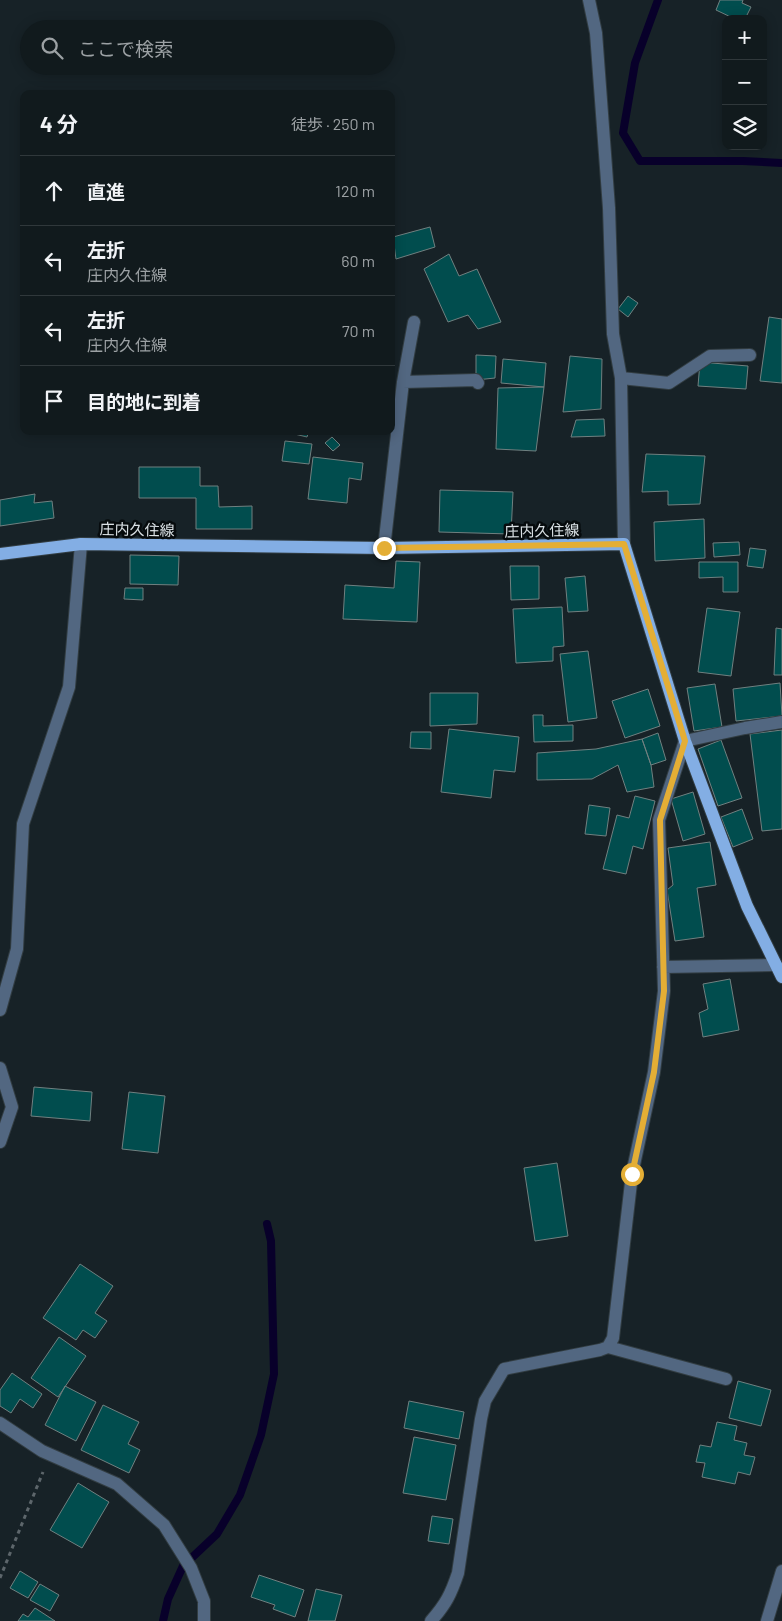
<!DOCTYPE html>
<html lang="ja">
<head>
<meta charset="utf-8">
<style>
	:root { --surface:#111a1d; --page:#1a2326; --text:#f1f3f6; --muted:#9ca1a4; --line:#30383b }
	body { margin:0; font-family:Barlow,"Noto Sans JP",sans-serif; background:var(--page); color:var(--text) }
	.controls { position:absolute; right:15px; top:15px; display:grid; overflow:hidden; border-radius:10px; box-shadow:0 2px 12px #0003 }
	.controls button { width:45px; height:45px; display:grid; place-items:center; padding:0; border:0; border-bottom:1px solid var(--line); background:var(--surface); color:var(--text); font:25px sans-serif }
	.stop { position:absolute; width:15px; height:15px; margin:-11px; border:4px solid #e4ae35; border-radius:50%; background:#fff }
	.stop.end { background:#e4ae35; border-color:#fff; box-shadow:0 1px 5px #0008 }
	.list { margin:0; padding:0; list-style:none }
	h2 { display:flex; justify-content:space-between; align-items:center; height:65px; margin:0; padding:0 20px; font-size:21px }
	h2 small { font-size:16px; font-weight:400; color:var(--muted) }
	.list li { display:grid; grid-template-columns:32px 1fr auto; gap:15px; align-items:center; box-sizing:border-box; height:70px; padding:0 20px; border-top:1px solid var(--line) }
	.list b { display:block; font-size:19px; white-space:nowrap }
	.list p { margin:0; font-size:16px; white-space:nowrap; color:var(--muted) }
	.list em { font-size:16px; font-style:normal; color:var(--muted) }
	.icon { flex:none; width:28px; height:28px; fill:none; stroke:currentColor; stroke-width:2; stroke-linecap:round; stroke-linejoin:round }
	.map { position:relative; flex:none; width:782px; height:1621px; overflow:hidden }
	.search { position:absolute; background:var(--surface); box-shadow:0 2px 12px #0003; left:20px; top:20px; width:375px; height:55px; display:flex; align-items:center; gap:12px; box-sizing:border-box; padding:0 18px; border-radius:28px; color:var(--muted); font-size:19px }
	.panel { position:absolute; background:var(--surface); box-shadow:0 2px 12px #0003; left:20px; top:90px; width:375px; height:345px; border-radius:10px }
	.map>svg:first-child { display:block }
</style>
</head>
<body>
<div class="map">
<svg width="782" height="1621" viewBox="0 0 782 1621">
	<rect width="100%" height="100%" fill="#172227"/>
	<g fill="none" stroke-linecap="round" stroke-linejoin="round">
		<!-- stream -->
		<path stroke="#08002a" stroke-width="8" d="M658,0L635,63L623,133L640,161H743L782,163
			M163,1621L168,1599L183,1566L217,1534L240,1495L261,1435L274,1374L271,1241L267,1224"/>
	</g>
	<!-- building -->
	<path fill="#014d4e" stroke="#708080" d="M720,0H743L742,3L751,7L745,19H735L716,10Z
		M430,227L435,247L396,259L393,237Z
		M449,254L459,276L477,269L501,322L478,329L468,315L448,322L424,269Z
		M628,296L638,303L628,317L618,309Z
		M769,317L782,319V383L760,381Z
		M476,355L496,356L495,378L476,380Z
		M570,356L602,359L601,409L563,412Z
		M503,359L546,363L544,387L501,383Z
		M700,362L748,366L746,389L698,386Z
		M544,387L536,451L496,449L498,388Z
		M604,419L605,436L571,437L576,420Z
		M282,431H309L307,437Z
		M332,437L340,445L333,451L325,443Z
		M285,441L312,444L309,464L282,461Z
		M646,454L705,456L700,504L668,505V491L642,492Z
		M313,457L363,463L361,480L349,478L347,503L308,499Z
		M139,467H200V486H218L219,507L252,506V529H196V498H139Z
		M440,490L513,492L511,534L439,532Z
		M35,494L34,503L52,501L54,518L0,526V500Z
		M704,519L705,558L655,561L654,522Z
		M739,542L740,555L714,557L713,543Z
		M750,548L766,550L763,568L747,566Z
		M130,555L179,556L178,585L130,584Z
		M396,561L420,562L417,622L343,619L345,585L394,588Z
		M699,562H738V592H723V577L699,578Z
		M510,566H539V599L511,600Z
		M585,576L588,611L568,612L565,578Z
		M125,588H143V600L124,599Z
		M562,607L564,646L553,647V661L516,663L513,609Z
		M707,608L740,612L731,676L698,672Z
		M776,628L782,629V675H774Z
		M588,651L597,718L568,722L560,654Z
		M780,683L782,716L736,721L733,689Z
		M715,684L722,727L694,731L687,688Z
		M648,689L660,726L625,738L612,701Z
		M430,693H478L477,724L430,726Z
		M533,715H543V726L573,725V741L534,742Z
		M449,729L519,737L515,772L494,770L491,798L441,792Z
		M782,730V829L762,831L750,734Z
		M411,732H431V749L410,748Z
		M658,733L666,760L651,765L642,739Z
		M642,739L651,765L654,787L627,792L618,765L592,779L537,780V753L596,749Z
		M721,740L742,798L718,806L698,749Z
		M693,792L705,834L683,841L671,799Z
		M635,796L655,801L643,849L633,846L626,874L603,869L617,815L629,818Z
		M589,805L610,808L606,836L585,834Z
		M742,809L753,839L733,847L721,817Z
		M710,842L716,885L697,888L704,937L675,941L667,890L673,885L668,848Z
		M730,979L739,1030L703,1037L699,1013L708,1009L703,984Z
		M34,1087L92,1092L90,1121L31,1116Z
		M129,1092L165,1096L158,1153L122,1149Z
		M557,1163L568,1236L535,1241L524,1168Z
		M80,1264L113,1286L95,1313L107,1321L95,1338L83,1330L76,1340L43,1318Z
		M59,1337L86,1356L58,1397L31,1378Z
		M12,1373L42,1394L33,1408L20,1399L11,1413L0,1406V1390Z
		M738,1381L771,1390L761,1426L729,1418Z
		M65,1386L96,1402L76,1441L45,1425Z
		M409,1401L464,1412L459,1439L404,1428Z
		M103,1405L139,1422L128,1444L140,1450L129,1473L81,1450Z
		M717,1422L737,1426L734,1440L747,1443L744,1455L755,1457L750,1475L738,1472L735,1484L702,1477L705,1463L696,1462L700,1445L711,1447Z
		M414,1437L456,1445L446,1500L403,1493Z
		M78,1483L109,1502L82,1548L50,1530Z
		M432,1516L453,1519L449,1544L428,1541Z
		M20,1571L38,1582L28,1598L10,1588Z
		M259,1575L304,1590L295,1617L273,1609L275,1605L251,1597Z
		M40,1584L59,1595L50,1611L30,1600Z
		M316,1589L342,1595L335,1621H308Z
		M35,1608L55,1621H18L23,1614L28,1617Z"/>
	<g fill="none" stroke-linecap="round" stroke-linejoin="round">
		<!-- minor casing -->
		<g stroke="#323d42" stroke-width="14">
			<path id="minor" d="M589,0L596,33L609,208L613,334L621,378L624,544
				M621,378L669,383L710,356L750,355
				M403,382L414,322
				M384,548L403,382L476,380L478,383
				M663,967L776,965
				M0,1010L17,949L23,824L69,687L81,544
				M0,1068L12,1107L0,1142
				M608,1347L726,1379
				M0,1423L42,1451L117,1484L164,1525L191,1568L204,1601V1621
				M431,1621C446,1604 451,1594 458,1573L481,1419L485,1401L504,1369L600,1350L608,1347L613,1338L632,1174L654,1072L664,991L659,820L685,741L745,728L782,722"/>
		</g>
		<!-- tertiary casing -->
		<g stroke="#323d42" stroke-width="14">
			<path id="tertiary" d="M767,1621L782,1571"/>
		</g>
		<!-- primary casing -->
		<g stroke="#323d42" stroke-width="14">
			<path id="primary" d="M0,554L81,544L384,548L624,544L685,741L747,906L782,977"/>
		</g>
		<!-- path -->
		<path stroke="#5d666b" stroke-width="3" stroke-dasharray="4 4" stroke-linecap="butt" d="M0,1578L43,1472"/>
		<!-- minor -->
		<use href="#minor" stroke="#526781" stroke-width="12"/>
		<!-- tertiary -->
		<use href="#tertiary" stroke="#526781" stroke-width="12"/>
		<!-- primary -->
		<use href="#primary" stroke="#83aee4" stroke-width="12"/>
	</g>
	<g fill="none" stroke-linecap="round" stroke-linejoin="round">
		<!-- route -->
		<path stroke="#e4ae35" stroke-width="6" d="M384,548L624,544L685,741L660,820L664,991L654,1072L632,1174"/>
	</g>
	<g text-anchor="middle" dominant-baseline="central" stroke-width="5" stroke-linejoin="round" paint-order="stroke">
		<!-- street labels -->
		<g font-size="15" fill="#dae1e5" stroke="#060b0d">
			<text transform="translate(137 529) rotate(1)">庄内久住線</text>
			<text transform="translate(542 530) rotate(-1)">庄内久住線</text>
		</g>
	</g>
</svg>
<div class="controls">
<button>+</button>
<button>−</button>
<button><svg class="icon" aria-label="layers" viewBox="0 0 24 24"><path d="M12 4l9 5-9 5-9-5zM3 14l9 5 9-5"/></svg></button>
</div>
<div class="stop" style="left:632px;top:1174px"></div>
<div class="stop end" style="left:384px;top:548px"></div>
<div class="search"><svg class="icon" aria-label="search" viewBox="0 0 24 24"><circle cx="10" cy="10" r="6"/><path d="M15 15l6 6"/></svg>ここで検索</div>
<section class="panel">
<h2>4 分<small>徒歩 · 250 m</small></h2>
<ul class="list">
<li><svg class="icon" aria-label="ahead" viewBox="0 0 24 24"><path d="M12 20V5M6 11l6-6 6 6"/></svg><div><b>直進</b></div><em>120 m</em></li>
<li><svg class="icon" aria-label="left" viewBox="0 0 24 24"><path d="M17 20v-9H6M10 6l-5 5 5 5"/></svg><div><b>左折</b><p>庄内久住線</p></div><em>60 m</em></li>
<li><svg class="icon" aria-label="left" viewBox="0 0 24 24"><path d="M17 20v-9H6M10 6l-5 5 5 5"/></svg><div><b>左折</b><p>庄内久住線</p></div><em>70 m</em></li>
<li><svg class="icon" aria-label="arrive" viewBox="0 0 24 24"><path d="M6 21V4h12l-3 4 3 4H6"/></svg><div><b>目的地に到着</b></div></li>
</ul>
</section>
</div>
</body>
</html>
